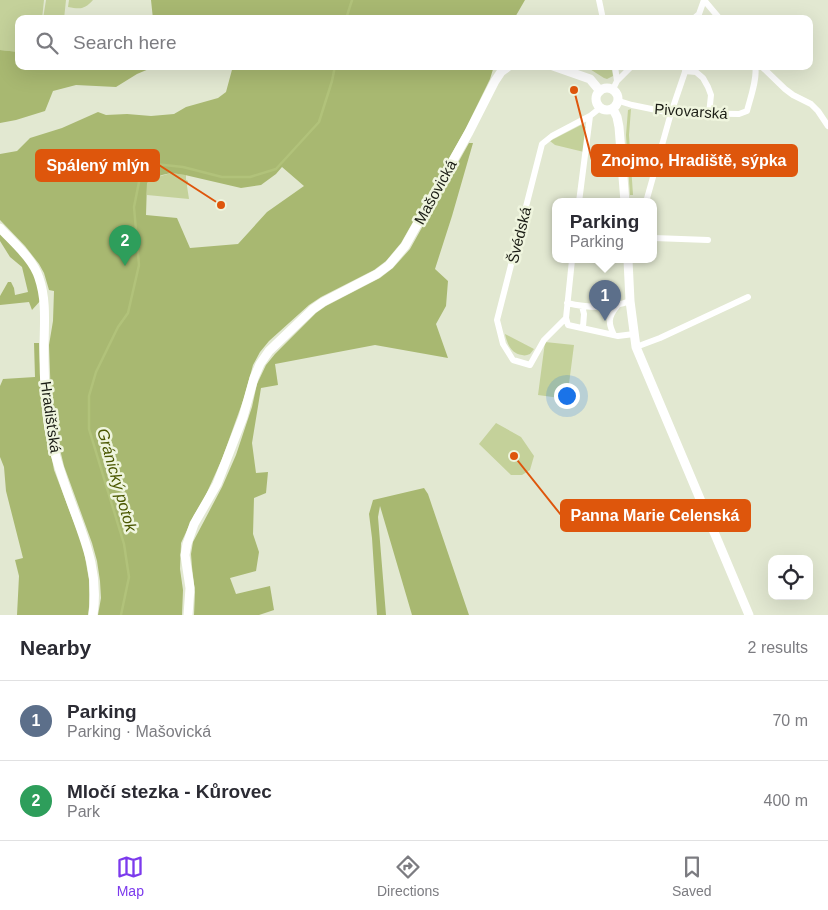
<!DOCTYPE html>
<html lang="en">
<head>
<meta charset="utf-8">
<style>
	:root { --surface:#fff; --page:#f2f2f3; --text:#2b2b33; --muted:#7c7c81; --line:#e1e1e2; --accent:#7c3aed }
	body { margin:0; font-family:Arial,sans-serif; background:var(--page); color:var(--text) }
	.controls { position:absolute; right:15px; bottom:15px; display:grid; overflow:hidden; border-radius:10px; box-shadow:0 5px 20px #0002 }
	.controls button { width:45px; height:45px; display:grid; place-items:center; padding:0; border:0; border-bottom:1px solid var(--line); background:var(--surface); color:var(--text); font:25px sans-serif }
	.you { position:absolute; left:566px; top:395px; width:18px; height:18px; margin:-12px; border:4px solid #fff; border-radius:50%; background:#1a73e8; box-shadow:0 0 0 8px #1a73e833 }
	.badge { display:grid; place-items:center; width:32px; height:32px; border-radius:50%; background:var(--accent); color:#fff; font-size:16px; font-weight:700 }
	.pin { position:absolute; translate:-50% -41px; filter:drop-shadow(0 1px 2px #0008) }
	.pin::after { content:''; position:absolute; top:26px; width:18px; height:15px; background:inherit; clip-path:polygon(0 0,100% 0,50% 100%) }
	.popup { position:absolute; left:552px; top:198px; width:105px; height:65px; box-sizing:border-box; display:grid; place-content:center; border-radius:10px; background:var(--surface); filter:drop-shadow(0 1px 4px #0005); font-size:16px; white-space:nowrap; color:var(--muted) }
	.popup b { font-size:19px; color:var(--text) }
	.popup::after { content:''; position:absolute; left:50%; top:100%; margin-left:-10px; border:10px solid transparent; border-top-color:var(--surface) }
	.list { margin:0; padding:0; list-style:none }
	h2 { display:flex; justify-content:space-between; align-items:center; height:65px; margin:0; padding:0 20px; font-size:21px }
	h2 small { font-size:16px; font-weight:400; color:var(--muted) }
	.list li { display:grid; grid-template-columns:32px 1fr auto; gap:15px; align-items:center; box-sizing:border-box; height:80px; padding:0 20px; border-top:1px solid var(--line) }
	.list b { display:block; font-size:19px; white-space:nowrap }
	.list p { margin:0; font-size:16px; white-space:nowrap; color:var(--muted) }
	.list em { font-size:16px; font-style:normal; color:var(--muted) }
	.icon { flex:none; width:28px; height:28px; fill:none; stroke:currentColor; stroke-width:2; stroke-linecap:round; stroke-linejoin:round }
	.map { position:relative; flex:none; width:828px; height:615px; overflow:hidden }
	.search { position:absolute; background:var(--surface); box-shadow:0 5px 20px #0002; left:15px; right:15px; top:15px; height:55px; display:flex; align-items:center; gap:12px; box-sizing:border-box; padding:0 18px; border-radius:10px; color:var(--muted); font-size:19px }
	.sheet { height:225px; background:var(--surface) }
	nav { display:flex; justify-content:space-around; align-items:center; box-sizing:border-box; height:70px; border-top:1px solid var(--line); background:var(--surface); font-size:14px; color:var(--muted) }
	nav a { display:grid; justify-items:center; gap:2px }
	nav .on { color:var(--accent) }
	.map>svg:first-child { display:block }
</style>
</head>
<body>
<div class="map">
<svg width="828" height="615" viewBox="0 0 828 615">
	<rect width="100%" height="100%" fill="#e2e8d1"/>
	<!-- green -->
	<path fill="#c4d19a" d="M0,0H44L42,19H19V52L0,50Z
		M46,0H66L64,19H43Z
		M69,0H93C84,10 80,9 68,7Z
		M585,66H611L613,76L607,79L604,78Z
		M631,109L629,135L633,195H630L626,135L628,110Z
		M581,125L586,127L584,152L555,145L550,141Z
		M171,173L186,175V180L188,181L187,186L189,199L147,195V183L154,178Z
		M505,334L534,349L530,354C527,355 525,356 522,355C511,354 507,343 505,334Z
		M545,342L574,345L567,399L538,395Z
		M496,423L521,437L534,456L530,470L522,475H511L479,444Z"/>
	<!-- forest -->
	<path fill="#a8b871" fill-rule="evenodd" d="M151,0H525L514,19H153Z
		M0,50L19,52V66H156L137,74L116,87L76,85L53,91L45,111L16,120L0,123Z
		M233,66H494L490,79L465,130L401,243L386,261L374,270L321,297L309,305L269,341L260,352L253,365L244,398L222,459L204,499L194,515L181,543L180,569L183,590L182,615H98L101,598L100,581L97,561L92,543L64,466L56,433L53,415L51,399L49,345L53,321L54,291L49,290L44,273L39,264L25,246L0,220V154L17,151L30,138L62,128L98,112L106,115L127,114L151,116L174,114L186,107L218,98L226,92ZM282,167L304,186L267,212L238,244L190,248L177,218L146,215L147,183L154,178L162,175L171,173L185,175L241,188L261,185L276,174Z
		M469,143H473L452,216L435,269L448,281L446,306L436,324L448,358L375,345L275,364L278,385L261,388L252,443L256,473L268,472L266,493L254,498L253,534L259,552L256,571L230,578L236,594L270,586L274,610L259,615H194L195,592L192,567L191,554L193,542L222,487L236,455L252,407L257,384L266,365L275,354L316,313L326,306L380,278L393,268L410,249Z
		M0,232C13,246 30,262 36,280C38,286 39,293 41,300L32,310L29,302L0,305V296L8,282H11L14,288L15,295L28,292L22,267L10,257L0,241Z
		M34,343H39L42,406L54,470L83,546L89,580V607L88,615H17L19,576L15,560L23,558L6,491L4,467L0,457V386L3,379L35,377Z
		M424,488L428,494L469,615H412L380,506L378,517L386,615H377L372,538L369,514L373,500Z"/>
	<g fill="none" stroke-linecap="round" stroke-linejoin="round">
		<!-- stream -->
		<path stroke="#b1c27a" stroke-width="2.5" d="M346,19L352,0
			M121,615L129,577L124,544L89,429V396L96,372L118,327L128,313L139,265L134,207L140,177L147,167L155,164L183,167L222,177H250L276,169L319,122L332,81L335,66"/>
		<!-- street -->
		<path stroke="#fff" stroke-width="6" d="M599,0L603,19
			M704,0L720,19
			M693,19L699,14L704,0
			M615,66L617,81
			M761,66L785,89L793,95L811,104L818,111L828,126
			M685,71L696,72L703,78L708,87L711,95L709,114
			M613,89L617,81L632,66
			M619,101L632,105L671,113L739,114L747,111C750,99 758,77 755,66
			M579,202L590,116L600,108
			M646,202L671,113L687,66
			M654,238L708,240
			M572,260L566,318L544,340L530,365L513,360L503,344L497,320L542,144L552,136L590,116
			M567,303C588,308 610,309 630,301
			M582,306L584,314L583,327
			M566,318L568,325L618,336L634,334
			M614,335C608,323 608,317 617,306
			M636,347L660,338L748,297"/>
		<!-- secondary -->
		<path stroke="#fff" stroke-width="9" d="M553,66L590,79L600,91
			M596 99a11 11 0 1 1 22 0a11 11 0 1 1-22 0Z
			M613,109L617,117L619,127L625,202
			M0,228C14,243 33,259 39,278C47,301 44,326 44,350C44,376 45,403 49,429C54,455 63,480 72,505C86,543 99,573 93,615
			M628,260L630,301L636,347L749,615
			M188,615L190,588L185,555L187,544L194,524L217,484L243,417L254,378L260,364L269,351L313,309L323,302L377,274L389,265L405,246L469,132L495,81L501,72L509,66"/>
	</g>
	<g text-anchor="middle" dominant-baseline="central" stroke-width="5" stroke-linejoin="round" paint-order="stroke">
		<!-- street labels -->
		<g font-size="15" fill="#1b1d15" stroke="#eff5de">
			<text transform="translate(691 111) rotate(4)">Pivovarská</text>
			<text transform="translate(435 192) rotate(-61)">Mašovická</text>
			<text transform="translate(519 235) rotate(-76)">Švédská</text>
			<text transform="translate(51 417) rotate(82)">Hradišťská</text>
		</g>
		<!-- water labels -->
		<g font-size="16" font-style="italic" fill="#4a5701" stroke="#eff5de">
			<text transform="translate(117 480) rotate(74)">Gránický potok</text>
		</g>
	</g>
	<!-- callouts -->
	<path fill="none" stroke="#de560c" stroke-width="2" d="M574 90L592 160M221 205L159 165M514 456L561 515"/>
	<g fill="#de560c" stroke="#eff5de" stroke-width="2">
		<circle cx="574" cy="90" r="5"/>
		<circle cx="221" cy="205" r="5"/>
		<circle cx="514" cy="456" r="5"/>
	</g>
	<g fill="#de560c" stroke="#de560c" stroke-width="2">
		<rect x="592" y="145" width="205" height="31" rx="5"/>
		<rect x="36" y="150" width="123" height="31" rx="5"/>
		<rect x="561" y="500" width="189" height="31" rx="5"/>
	</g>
	<g font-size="16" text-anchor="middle" font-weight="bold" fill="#fff">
		<text x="694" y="166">Znojmo, Hradiště, sýpka</text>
		<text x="98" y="171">Spálený mlýn</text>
		<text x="655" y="521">Panna Marie Celenská</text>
	</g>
</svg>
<div class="controls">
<button><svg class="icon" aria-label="locate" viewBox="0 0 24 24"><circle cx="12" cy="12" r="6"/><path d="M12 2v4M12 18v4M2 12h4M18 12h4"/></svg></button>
</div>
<div class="you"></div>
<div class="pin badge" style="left:605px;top:321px;background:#5c6f8a">1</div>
<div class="popup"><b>Parking</b>Parking</div>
<div class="pin badge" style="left:125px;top:266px;background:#2e9e5b">2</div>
<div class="search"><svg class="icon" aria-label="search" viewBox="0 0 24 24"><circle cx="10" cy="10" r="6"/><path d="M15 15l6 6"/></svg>Search here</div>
</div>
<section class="sheet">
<h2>Nearby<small>2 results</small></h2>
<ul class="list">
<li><span class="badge" style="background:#5c6f8a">1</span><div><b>Parking</b><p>Parking · Mašovická</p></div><em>70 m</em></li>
<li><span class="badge" style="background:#2e9e5b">2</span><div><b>Mločí stezka - Kůrovec</b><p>Park</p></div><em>400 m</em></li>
</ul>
</section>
<nav>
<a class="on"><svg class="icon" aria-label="map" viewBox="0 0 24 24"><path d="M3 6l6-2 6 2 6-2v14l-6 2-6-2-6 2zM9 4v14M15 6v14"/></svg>Map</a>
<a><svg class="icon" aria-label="directions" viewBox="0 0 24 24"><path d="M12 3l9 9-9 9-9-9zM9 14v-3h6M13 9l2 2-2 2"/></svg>Directions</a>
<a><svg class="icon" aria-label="saved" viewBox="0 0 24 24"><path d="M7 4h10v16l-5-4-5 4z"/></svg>Saved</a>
</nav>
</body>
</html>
